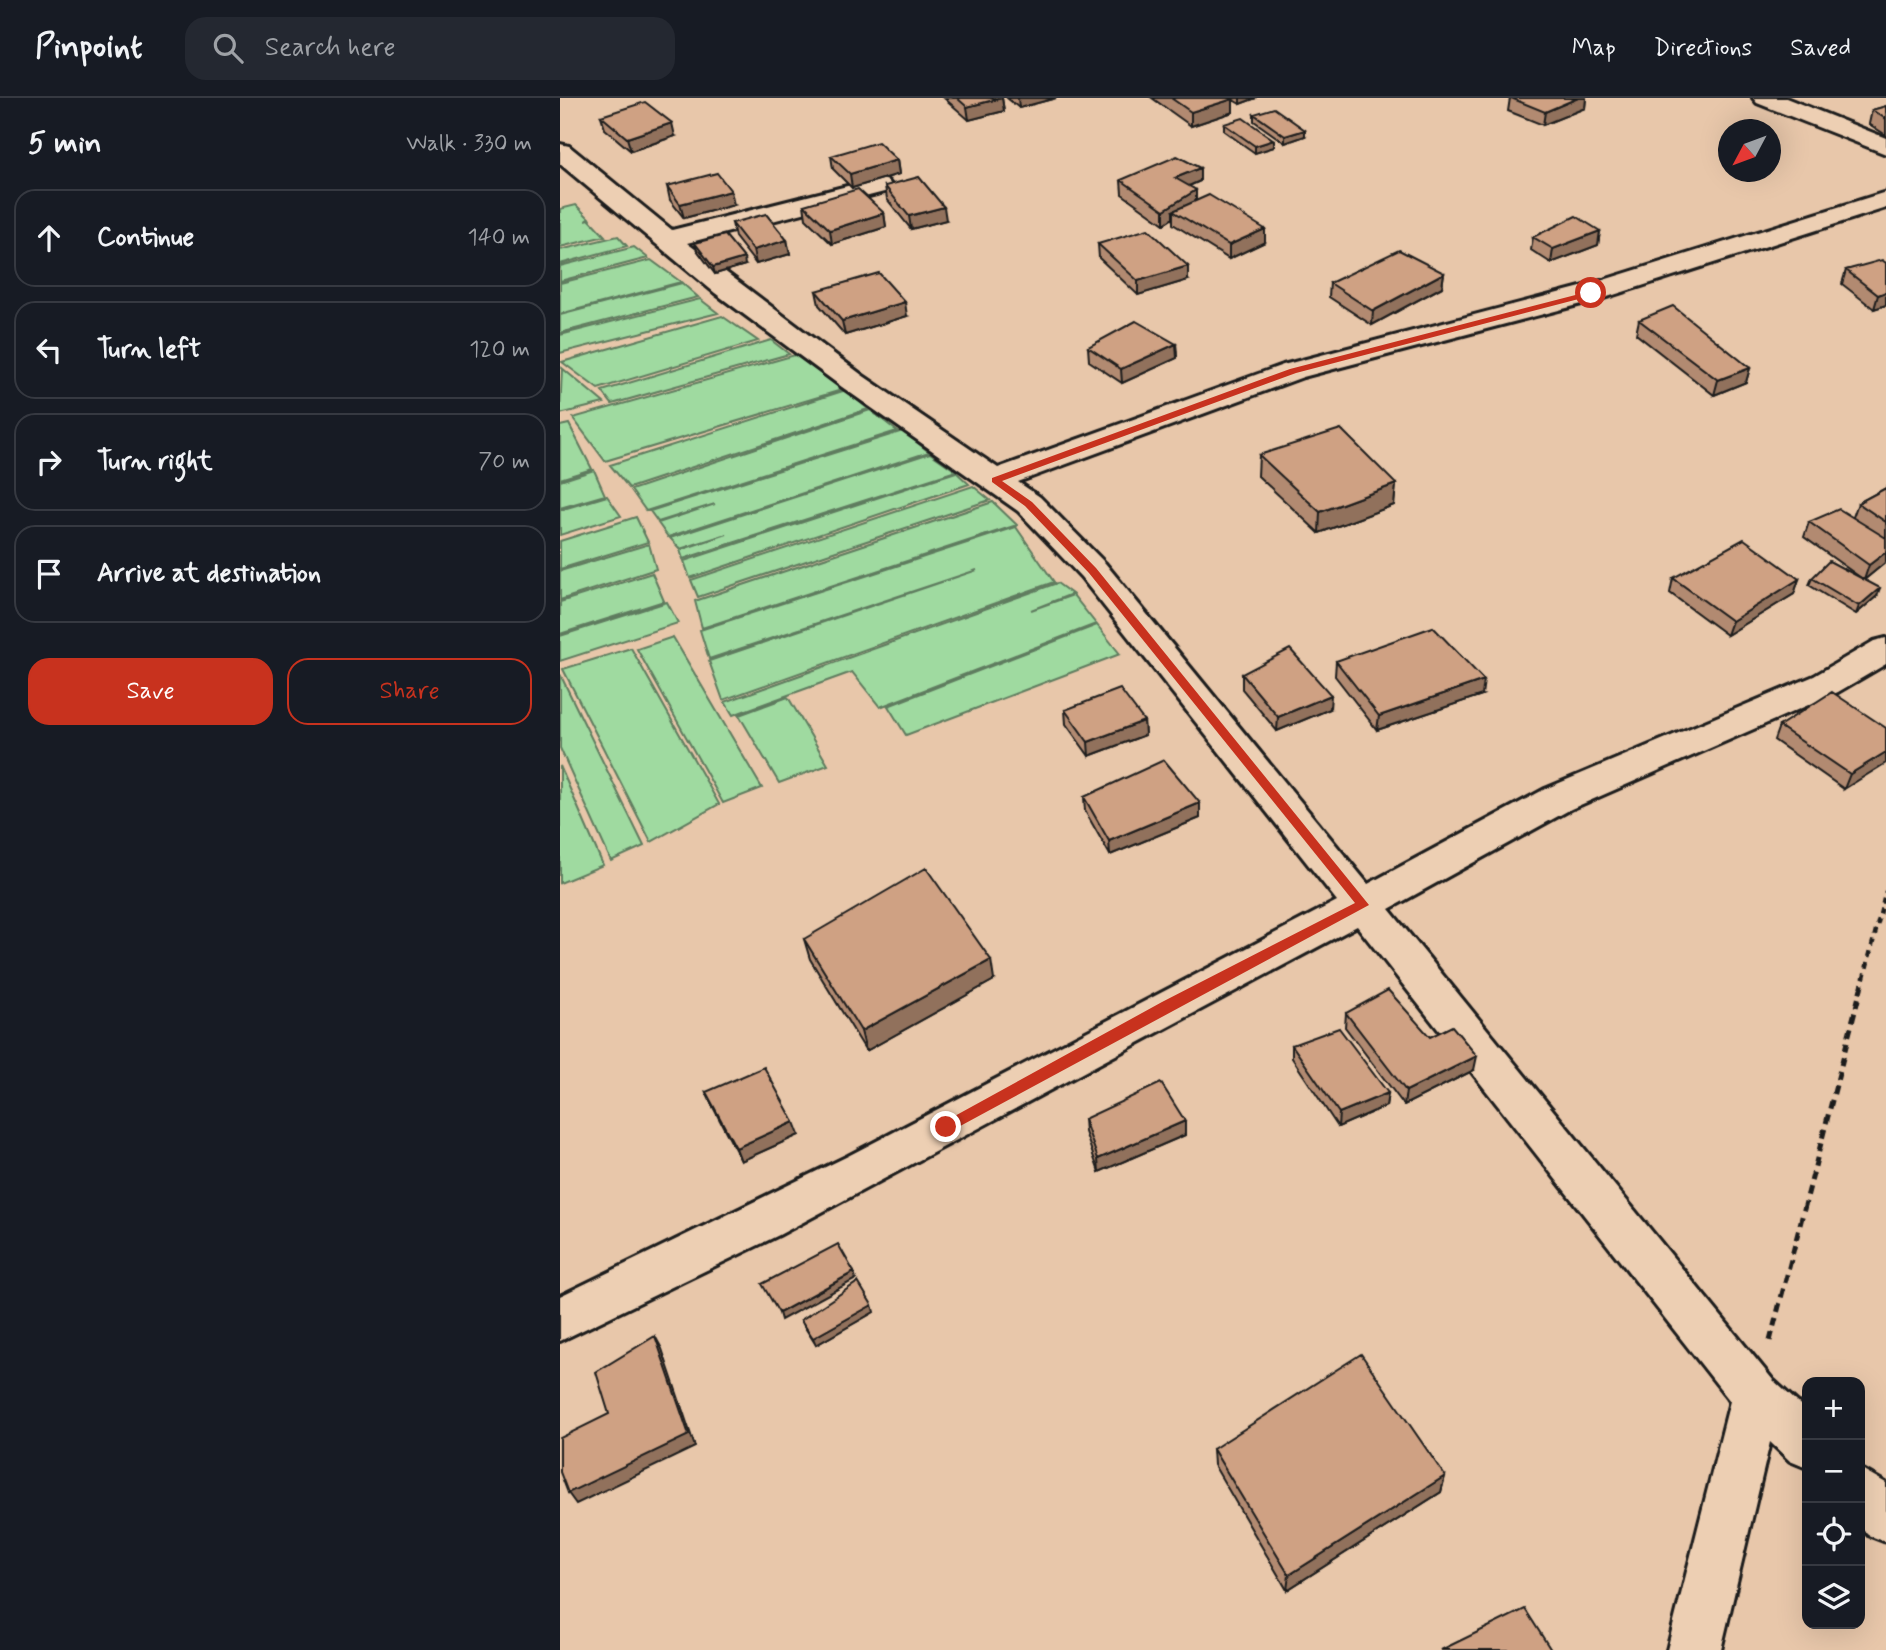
<!DOCTYPE html>
<html lang="en">
<head>
<meta charset="utf-8">
<style>
	:root { --surface:#171b24; --page:#242831; --text:#f1f3f6; --muted:#9ea1a6; --line:#363941; --accent:#c8321e }
	body { margin:0; font-family:Mynerve,sans-serif; background:var(--page); color:var(--text) }
	.controls { position:absolute; right:21px; bottom:21px; display:grid; overflow:hidden; border-radius:14px; box-shadow:0 7px 28px #0002 }
	.controls button { width:63px; height:63px; display:grid; place-items:center; padding:0; border:0; border-bottom:2px solid var(--line); background:var(--surface); color:var(--text); font:35px sans-serif }
	.compass { position:absolute; left:1158px; top:21px; width:63px; height:63px; border-radius:50%; background:var(--surface); box-shadow:0 7px 28px #0002; rotate:229deg }
	.stop { position:absolute; width:21px; height:21px; margin:-16px; border:5px solid #c8321e; border-radius:50%; background:#fff }
	.stop.end { background:#c8321e; border-color:#fff; box-shadow:0 2px 7px #0008 }
	.list { margin:0; padding:0; list-style:none }
	h2 { display:flex; justify-content:space-between; align-items:center; height:91px; margin:0; padding:0 28px; font-size:30px }
	h2 small { font-size:23px; font-weight:400; color:var(--muted) }
	.list li { display:grid; grid-template-columns:46px 1fr auto; gap:21px; align-items:center; box-sizing:border-box; height:98px; margin:0 14px 14px; padding:0 14px; border:2px solid var(--line); border-radius:21px }
	.list b { display:block; font-size:26px; white-space:nowrap }
	.list em { font-size:23px; font-style:normal; color:var(--muted) }
	.actions { display:flex; gap:14px; padding:21px 28px }
	.actions a { flex:1; padding:16px 0; border:2px solid var(--accent); border-radius:21px; text-align:center; font-size:24px; color:var(--accent) }
	.actions .main { background:var(--accent); color:#fff }
	.icon { flex:none; width:38px; height:38px; fill:none; stroke:currentColor; stroke-width:2; stroke-linecap:round; stroke-linejoin:round }
	.map { position:relative; flex:none; width:1326px; height:1552px; overflow:hidden }
	header { display:flex; align-items:center; gap:42px; box-sizing:border-box; height:98px; padding:0 35px; background:var(--surface); border-bottom:2px solid var(--line) }
	header strong { font-size:33px }
	nav { display:flex; gap:38px; margin-inline-start:auto; font-size:24px }
	.search { width:490px; height:63px; background:var(--page); display:flex; align-items:center; gap:18px; box-sizing:border-box; padding:0 24px; border-radius:21px; color:var(--muted); font-size:26px }
	main { display:flex }
	aside { flex:1; background:var(--surface) }
	.map>svg:first-child { display:block }
</style>
</head>
<body>
<header>
<strong>Pinpoint</strong>
<div class="search"><svg class="icon" aria-label="search" viewBox="0 0 24 24"><circle cx="10" cy="10" r="6"/><path d="M15 15l6 6"/></svg>Search here</div>
<nav><a>Map</a><a>Directions</a><a>Saved</a></nav>
</header>
<main>
<aside>
<h2>5 min<small>Walk · 330 m</small></h2>
<ul class="list">
<li><svg class="icon" aria-label="ahead" viewBox="0 0 24 24"><path d="M12 20V5M6 11l6-6 6 6"/></svg><div><b>Continue</b></div><em>140 m</em></li>
<li><svg class="icon" aria-label="left" viewBox="0 0 24 24"><path d="M17 20v-9H6M10 6l-5 5 5 5"/></svg><div><b>Turn left</b></div><em>120 m</em></li>
<li><svg class="icon" aria-label="right" viewBox="0 0 24 24"><path d="M7 20v-9h11M14 6l5 5-5 5"/></svg><div><b>Turn right</b></div><em>70 m</em></li>
<li><svg class="icon" aria-label="arrive" viewBox="0 0 24 24"><path d="M6 21V4h12l-3 4 3 4H6"/></svg><div><b>Arrive at destination</b></div></li>
</ul>
<div class="actions"><a class="main">Save</a><a>Share</a></div>
</aside>
<div class="map">
<svg width="1326" height="1552" viewBox="0 0 1326 1552">
	<rect width="100%" height="100%" fill="#e8c7aa"/>
	<filter id="ink" filterUnits="userSpaceOnUse"><feTurbulence type="fractalNoise" baseFrequency=".0143" numOctaves="2"/><feDisplacementMap in="SourceGraphic" scale="14" xChannelSelector="R" yChannelSelector="G"/><feConvolveMatrix kernelMatrix="1 2 1 2 8 2 1 2 1" color-interpolation-filters="sRGB"/></filter>
	<g filter="url(#ink)">
		<!-- green -->
		<path fill="#9fdaa0" stroke="#5e7b5e" stroke-width="2" d="M16,107L29,120L26,122L29,121L45,138L0,149V111Z
			M58,138L67,148L0,166V152Z
			M74,149L88,160L0,183V168Z
			M91,162L121,184L0,216V185Z
			M122,185L138,199L0,235V217Z
			M140,201L158,215L0,255V237Z
			M162,218L198,243L38,291L2,264Z
			M211,242L229,256L52,306L42,293Z
			M235,257L285,291L45,363L13,320Z
			M2,270L44,305L0,316Z
			M286,292L308,311L69,390L50,367Z
			M310,312L337,333L86,413L71,392Z
			M9,326L32,371L0,381V328Z
			M343,333L369,354L108,439L98,425L155,406L98,424L90,413Z
			M370,355L396,373L123,461L120,452L167,436L120,451L110,440Z
			M34,372L45,397L0,410V383Z
			M396,374L409,386L130,480L124,463Z
			M413,388L430,402L138,499L131,482Z
			M47,398L61,418L0,437V412Z
			M433,404L457,427L142,530L135,503Z
			M76,419L88,444L0,471V443Z
			M456,429L494,484L163,602L149,563L417,472L149,561L140,532Z
			M89,446L96,471L0,502V473Z
			M92,475L104,503L0,536V504Z
			M497,485L512,496L471,512L513,497L536,526L320,609L292,574L173,617L165,604Z
			M107,504L118,525L0,563V538Z
			M537,527L560,556L346,637L328,608Z
			M113,539L202,690L163,705L77,551Z
			M71,550L159,706L91,744L3,571Z
			M0,576L84,748L51,763L0,650Z
			M228,599L268,667L219,685L179,617Z
			M0,668L43,767L0,785Z"/>
		<g fill="none" stroke-linecap="round" stroke-linejoin="round">
			<!-- street casing -->
			<g stroke="#1c1c1c" stroke-width="6">
				<path id="street" d="M1193,0H1226L1326,40V56L1197,5Z
					M0,46L9,48L112,132L319,80L328,83L332,88L328,93L127,145L302,277L438,370L723,267L1021,189L1326,94V110L1041,201L743,279L458,384L480,399L545,465L808,786L985,691L1254,578L1314,543L1326,540V566L1278,594L1011,711L829,811L1213,1282L1247,1313V1370L1230,1363L1210,1344L1161,1552H1107L1170,1303L797,828L219,1137L0,1243V1198L288,1058L777,803L521,479L458,413L282,289L155,195L0,66Z
					M1300,1370L1326,1385V1444L1308,1437L1300,1429Z"/>
			</g>
			<!-- path-far1 -->
			<path stroke="#1c1c1c" stroke-width="4.5" stroke-dasharray="6 5" stroke-linecap="butt" d="M1301,891L1326,793"/>
			<!-- path -->
			<path stroke="#1c1c1c" stroke-width="5" stroke-dasharray="9 6" stroke-linecap="butt" d="M1210,1243L1301,890"/>
			<!-- street -->
			<use href="#street" fill="#edcfb3" fill-rule="evenodd"/>
		</g>
		<!-- wall -->
		<path fill="#b28a71" stroke="#1c1c1c" stroke-width="2" d="M384,0H442L444,13L409,22Z
			M447,0H496L459,10Z
			M592,0H696L680,6L673,2V14L631,28Z
			M950,0H1026L1025,10L983,27L948,13Z
			M1326,8V37L1309,26L1312,12Z
			M694,16L745,38L725,45L694,23Z
			M41,18L115,38L71,53L45,31Z
			M664,26L714,42V49L695,55L664,33Z
			M271,58L337,62L339,76L292,90L273,71Z
			M640,70V83L629,88L636,92V103L705,144L669,161L613,126V120L604,126L562,96L561,82Z
			M107,88L174,107L124,120L110,102Z
			M325,88L386,122L351,131L327,101Z
			M244,107L324,115L326,129L272,146L246,121Z
			M172,125L227,142L230,156L196,166L175,139Z
			M1040,133L1038,147L991,165L971,152L973,139Z
			M135,145L185,167L155,176L137,152Z
			M538,146L628,182L578,197L539,160Z
			M1326,165V207L1314,211L1282,186L1286,172Z
			M884,175L882,189L812,227L769,199L770,185Z
			M256,193L347,218L285,237L259,207Z
			M1079,222L1190,270L1186,284L1154,297L1076,236Z
			M616,246L617,260L562,285L529,263L528,249Z
			M699,357L836,386L834,407L759,435L698,378Z
			M1326,390V464L1304,482L1244,439L1249,424L1293,419L1298,405Z
			M1113,480L1239,481L1234,496L1167,537L1110,495Z
			M1252,480L1317,498L1296,516L1249,487Z
			M776,563L922,597L817,632L775,578Z
			M682,576L770,611L717,633L682,591Z
			M505,612L584,623L585,637L529,658L506,626Z
			M1219,628L1326,630L1284,691L1214,642Z
			M524,699L640,705V720L550,757L525,713Z
			M244,841L434,882L306,953L250,861Z
			M786,915L870,939L914,972L844,1007L785,929Z
			M732,947L828,995L826,1008L778,1029L732,960Z
			M146,994L239,1037L181,1063L152,1007Z
			M524,1021L625,1023V1037L539,1074L525,1034Z
			M314,1214L256,1247L244,1228L241,1222Z
			M653,1351L885,1378L881,1394L727,1492L654,1367Z"/>
		<!-- shaded-wall -->
		<path fill="#91715c" stroke="#1c1c1c" stroke-width="2" d="M442,0L444,13L409,22L407,9Z
			M458,0H496L459,10Z
			M680,0H696L680,6Z
			M1018,0H1026L1025,10L983,27L985,14Z
			M673,1V14L631,28V14Z
			M112,25L115,38L71,53L67,40Z
			M745,32V38L725,45V38Z
			M714,42V49L695,55V48Z
			M337,62L339,76L292,90L290,76Z
			M640,70V83L615,94V80Z
			M636,92V106L613,113V120L604,126V112Z
			M171,93L174,107L124,120L120,106Z
			M384,109L386,122L351,131L349,118Z
			M324,115L326,129L272,146L270,132Z
			M705,131V144L669,161V147Z
			M1040,133L1038,147L991,165L993,151Z
			M227,142L230,156L196,166L193,152Z
			M184,160L185,167L155,176L153,169Z
			M628,168V182L578,197V183Z
			M884,175L882,189L812,227L813,213Z
			M1326,194V207L1314,211L1318,197Z
			M345,204L347,218L285,237L282,223Z
			M616,246L617,260L562,285L561,271Z
			M1190,270L1186,284L1154,297L1158,282Z
			M836,386L834,407L759,435L760,414Z
			M1326,454V464L1304,482L1309,467Z
			M1239,481L1234,496L1167,537L1172,523Z
			M1320,490L1317,498L1296,516L1299,508Z
			M924,582L922,597L817,632L819,618Z
			M771,597L770,611L717,633L718,619Z
			M584,623L585,637L529,658L528,644Z
			M1326,654V665L1284,691L1290,676Z
			M640,705V720L550,757L549,743Z
			M431,862L434,882L306,953L301,933Z
			M917,958L914,972L844,1007L846,993Z
			M828,995L826,1008L778,1029L779,1015Z
			M625,1023V1037L539,1074L538,1061Z
			M234,1024L239,1037L181,1063L176,1050Z
			M294,1174L296,1181L221,1222L219,1215Z
			M312,1207L314,1214L256,1247L253,1240Z
			M95,1238L102,1251L135,1349L16,1406L8,1395Z
			M885,1378L881,1394L727,1492L729,1477Z"/>
		<!-- building -->
		<path fill="#cfa183" stroke="#1c1c1c" stroke-width="2" d="M397,0H441L407,9Z
			M611,0H671L673,1L631,14Z
			M951,0H1018L985,14Z
			M85,4L112,25L67,40L41,18Z
			M1326,8V21L1312,12Z
			M714,10L745,32L725,38L694,16Z
			M683,20L714,42L695,48L664,26Z
			M318,44L337,62L290,76L271,58Z
			M617,58L640,70L615,80L636,92L604,112L561,82Z
			M157,75L171,93L120,106L107,88Z
			M359,79L384,109L349,118L325,88Z
			M298,91L324,115L270,132L244,107Z
			M649,97L705,131L669,147L613,113Z
			M206,116L227,142L193,152L172,125Z
			M1016,118L1040,133L993,151L973,139Z
			M588,131L628,168L578,183L538,146Z
			M165,137L184,160L153,169L135,145Z
			M839,152L884,175L813,213L770,185Z
			M1322,162L1326,165V194L1318,197L1286,172Z
			M319,175L345,204L282,223L256,193Z
			M1113,208L1190,270L1158,282L1079,222Z
			M576,223L616,246L561,271L528,249Z
			M781,331L836,386L760,414L699,357Z
			M1326,390V424L1298,405Z
			M1279,411L1326,440V454L1309,467L1249,424Z
			M1184,441L1239,481L1172,523L1113,480Z
			M1269,463L1320,490L1299,508L1252,480Z
			M873,529L924,582L819,618L776,563Z
			M730,551L771,597L718,619L682,576Z
			M560,591L584,623L528,644L505,612Z
			M1272,594L1326,630V654L1290,676L1219,628Z
			M604,662L640,705L549,743L524,699Z
			M366,770L431,862L301,933L244,841Z
			M828,892L870,939L892,928L917,958L846,993L786,915Z
			M779,930L828,995L779,1015L732,947Z
			M204,969L234,1024L176,1050L146,994Z
			M601,985L625,1023L538,1061L524,1021Z
			M278,1146L294,1174L219,1215L202,1186Z
			M298,1184L312,1207L253,1240L241,1222Z
			M95,1238L129,1337L8,1395L0,1374V1340L49,1316L36,1274Z
			M801,1256L885,1378L729,1477L653,1351Z
			M965,1511L991,1552H881Z"/>
	</g>
	<!-- route -->
	<path fill="#c8321e" d="M1031,193L1034,197L736,275L442,383L472,404L536,470L809,807L391,1033H382V1025L602,904L795,805L529,475L465,408L432,384V380L730,271Z"/>
</svg>
<div class="controls">
<button>+</button>
<button>−</button>
<button><svg class="icon" aria-label="locate" viewBox="0 0 24 24"><circle cx="12" cy="12" r="6"/><path d="M12 2v4M12 18v4M2 12h4M18 12h4"/></svg></button>
<button><svg class="icon" aria-label="layers" viewBox="0 0 24 24"><path d="M12 4l9 5-9 5-9-5zM3 14l9 5 9-5"/></svg></button>
</div>
<svg class="compass" viewBox="-18 -18 36 36"><path d="M0-13l5 13h-10z" fill="#e53935"/><path d="M0 13l5-13h-10z" fill="#9ea1a6"/></svg>
<div class="stop" style="left:1031px;top:195px"></div>
<div class="stop end" style="left:386px;top:1029px"></div>
</div>
</main>
</body>
</html>
